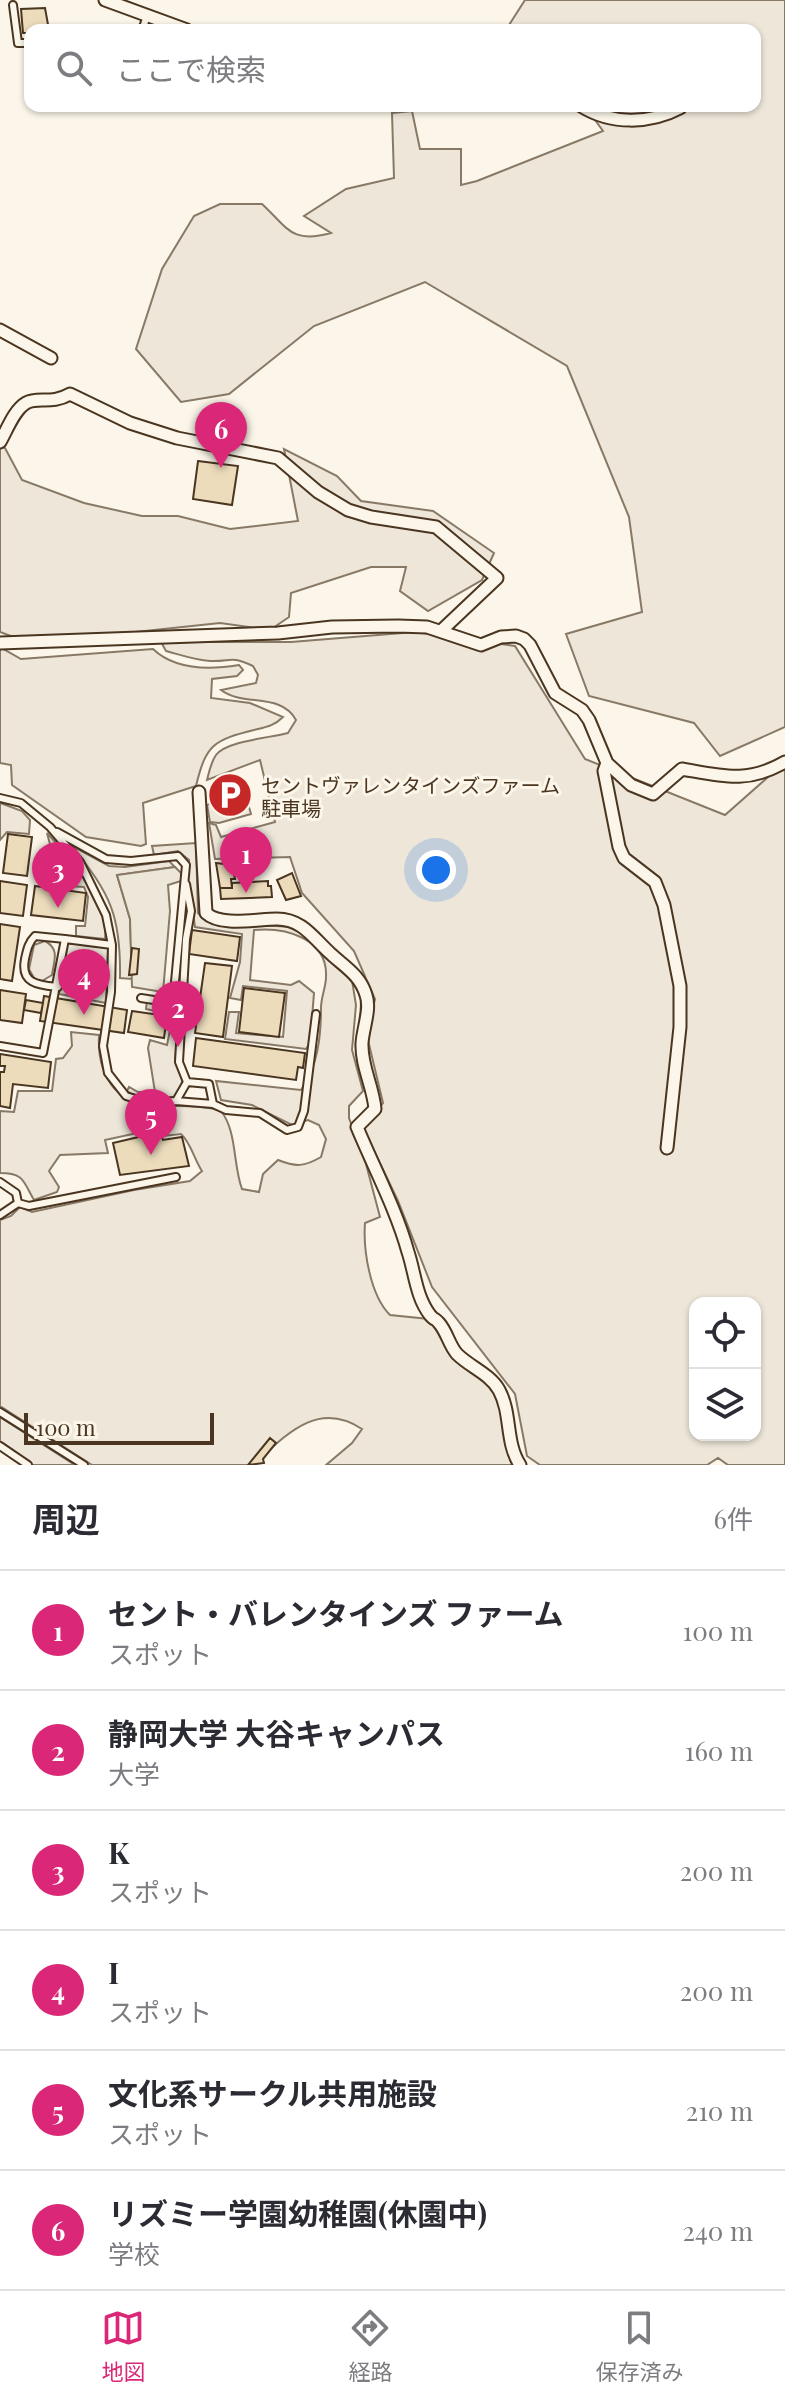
<!DOCTYPE html>
<html lang="ja">
<head>
<meta charset="utf-8">
<style>
	:root { --surface:#fff; --page:#f2f2f3; --text:#2b2b33; --muted:#7c7c81; --line:#e1e1e2; --accent:#db2777 }
	body { margin:0; font-family:"Playfair Display","Noto Sans JP",serif; background:var(--page); color:var(--text) }
	.controls { position:absolute; right:24px; bottom:24px; display:grid; overflow:hidden; border-radius:16px; box-shadow:0 2px 6px #0004 }
	.controls button { width:72px; height:72px; display:grid; place-items:center; padding:0; border:0; border-bottom:2px solid var(--line); background:var(--surface); color:var(--text); font:40px sans-serif }
	.scale { position:absolute; left:24px; bottom:20px; width:190px; box-sizing:border-box; padding-left:8px; border:4px solid #4a3520; border-top:0; font-size:22px; line-height:28px; white-space:nowrap; color:#4a3520; -webkit-text-stroke:6px #fbf6e9; paint-order:stroke }
	.you { position:absolute; left:436px; top:870px; width:28px; height:28px; margin:-20px; border:6px solid #fff; border-radius:50%; background:#1a73e8; box-shadow:0 0 0 12px #1a73e833 }
	.badge { display:grid; place-items:center; width:52px; height:52px; border-radius:50%; background:var(--accent); color:#fff; font-size:26px; font-weight:700 }
	.pin { position:absolute; translate:-50% -66px; filter:drop-shadow(0 2px 4px #0008) }
	.pin::after { content:''; position:absolute; top:42px; width:28px; height:24px; background:inherit; clip-path:polygon(0 0,100% 0,50% 100%) }
	.list { margin:0; padding:0; list-style:none }
	h2 { display:flex; justify-content:space-between; align-items:center; height:104px; margin:0; padding:0 32px; font-size:34px }
	h2 small { font-size:26px; font-weight:400; color:var(--muted) }
	.list li { display:grid; grid-template-columns:52px 1fr auto; gap:24px; align-items:center; box-sizing:border-box; height:120px; padding:0 32px; border-top:2px solid var(--line) }
	.list b { display:block; font-size:30px; white-space:nowrap }
	.list p { margin:0; font-size:26px; white-space:nowrap; color:var(--muted) }
	.list em { font-size:26px; font-style:normal; color:var(--muted) }
	.icon { flex:none; width:44px; height:44px; fill:none; stroke:currentColor; stroke-width:2; stroke-linecap:round; stroke-linejoin:round }
	.map { position:relative; flex:none; width:785px; height:1465px; overflow:hidden }
	.search { position:absolute; background:var(--surface); box-shadow:0 2px 6px #0004; left:24px; right:24px; top:24px; height:88px; display:flex; align-items:center; gap:20px; box-sizing:border-box; padding:0 28px; border-radius:16px; color:var(--muted); font-size:30px }
	.sheet { height:824px; background:var(--surface) }
	nav { display:flex; justify-content:space-around; align-items:center; box-sizing:border-box; height:112px; border-top:2px solid var(--line); background:var(--surface); font-size:22px; color:var(--muted) }
	nav a { display:grid; justify-items:center; gap:4px }
	nav .on { color:var(--accent) }
	.map>svg:first-child { display:block }
</style>
</head>
<body>
<div class="map">
<svg width="785" height="1465" viewBox="0 0 785 1465">
	<rect width="100%" height="100%" fill="#fbf6e9"/>
	<!-- green -->
	<path fill="#ede6d9" stroke="#887966" stroke-width="2" fill-rule="evenodd" d="M525,0H785V727L720,756L694,723L589,696L566,634L642,612L629,517L567,366L425,282L314,326L229,394L181,402L136,349L162,269L194,216L220,204H262C288,228 291,244 331,233L304,216L346,189L394,178L392,113L412,111L420,149H461V185L477,181L603,131L585,106H755V30H512L509,25Z
		M0,446L5,448L22,480L84,503L142,516H178L230,529L298,521L284,449L337,476L361,501L433,511L494,553L482,580L428,611L400,591L406,567H371L291,593L289,617L270,630L220,623L126,633L16,638L0,632Z
		M415,632L515,646L585,759L725,815L785,762V1465H728L718,1458L707,1465H540L527,1456L515,1394L432,1287L398,1201L363,1128L383,1103L367,1036L375,999L354,951L302,893L290,857L215,859L209,823L216,825L221,837L275,822L260,760L207,780C209,772 211,762 216,755C226,741 269,738 288,733L296,720C281,692 243,707 221,690L256,683L258,675L253,666C229,655 232,662 210,661C195,660 181,655 166,651L161,642H291ZM695,1303H755V1435H695Z
		M0,647L21,659L153,649C175,670 209,670 239,665L243,670L237,676L212,679L211,698L250,703L283,717C274,726 266,727 254,730C214,740 206,744 196,786L143,803L146,844L141,846L86,837L12,785L11,765L0,763Z
		M0,803L22,811L30,820L29,834L7,832L0,840Z
		M47,833C70,857 109,904 105,939L76,936V926H85L88,897L84,887L68,886L64,862L54,859Z
		M196,843L198,913L208,922L293,927L303,931L352,980L356,1005L352,1050L363,1091L349,1106V1118L366,1164L380,1217L365,1223C363,1250 370,1295 390,1315L429,1319C454,1345 494,1374 503,1411C508,1431 503,1448 516,1465H326L352,1443L362,1429C317,1399 285,1436 253,1465H92L0,1406V1220L11,1216L20,1207L32,1212L134,1190L190,1181L202,1171C194,1159 191,1143 181,1134L163,1136L151,1130L105,1140L108,1153L60,1155L49,1171L59,1187L57,1192L34,1200C23,1181 24,1173 0,1173V1111L14,1112L18,1091H52L56,1059L63,1058L72,1046L71,1032L99,1035C98,1055 101,1073 114,1088C140,1117 185,1099 221,1111C237,1131 233,1165 242,1189L259,1192L263,1174L278,1160C296,1167 304,1167 321,1157L326,1139L319,1125L308,1120L292,1125L252,1105L221,1100L216,1081L301,1090C318,1066 321,1036 321,1008C321,997 326,987 326,977C328,938 285,927 254,930L250,980L291,985L299,981L314,993L310,1043L306,1049L225,1039L229,1012H239L236,1033L283,1037L287,991L243,986L241,1000L230,998L240,962L242,934L195,927L188,879L189,860L178,851L154,855L152,846Z
		M72,846L109,866L125,867L169,861L175,867L117,875L130,919L132,979L120,978C121,916 111,895 72,846Z
		M185,888L188,914L175,1060C181,1080 188,1075 175,1097C159,1099 139,1101 127,1091L129,1087L138,1092H155L148,1048L150,1040L167,1045L173,1015L146,1009L147,1001L174,1004Z
		M45,941C60,949 54,961 52,975L42,981L35,980L29,969L34,945Z
		M67,943L108,948L106,1003L59,994Z
		M0,1417L75,1465H33L0,1441Z"/>
	<!-- parking -->
	<path fill="#ede7d9" stroke="#887966" stroke-width="2" d="M241,779L251,814L219,823L210,822L207,805L216,801L212,789Z
		M175,867L181,873V881L168,885L170,911L163,992L132,987L130,919L117,875Z"/>
	<!-- building -->
	<path fill="#ecdcbc" stroke="#4a3520" stroke-width="2" d="M45,8L49,30H30V33H23L21,9Z
		M198,461L238,466L232,505L193,499Z
		M8,834L32,837L27,876L3,873Z
		M216,863L232,865L235,879H231L232,888H220Z
		M292,873L301,896L286,900L277,880Z
		M0,881L27,885L23,916L0,913Z
		M268,881V886H271L272,897L221,899L220,888H232V883Z
		M35,886L86,893L83,921L31,915Z
		M0,924L20,927L12,981L0,979Z
		M192,930L240,937L237,961L189,954Z
		M132,948L139,949L137,974L129,975Z
		M205,963L232,966L223,1037L195,1033Z
		M244,988L285,993L279,1037L239,1032Z
		M0,990L26,994L22,1023L0,1020Z
		M44,996L127,1010L124,1033L40,1021Z
		M26,1000L43,1003L41,1013L24,1010Z
		M132,1011L167,1016L164,1038L128,1032Z
		M196,1038L305,1053L303,1068L298,1067L296,1080L193,1066Z
		M0,1054L51,1062L48,1088L13,1084L10,1108L0,1106V1072H4L5,1066H0Z
		M160,1132L163,1140L182,1137L189,1166L120,1175L113,1143Z
		M270,1438L276,1443L263,1459L264,1463L248,1465Z"/>
	<g fill="none" stroke-linecap="round" stroke-linejoin="round">
		<!-- lane casing -->
		<g stroke="#4a3520" stroke-width="10">
			<path id="lane" d="M13,5L18,43H30
				M142,30L147,16
				M58,106H71
				M0,798L21,803L50,827L80,862L106,915L112,945L111,992L103,1046L108,1073L126,1096L145,1102L176,1101L213,1104L226,1110L260,1113L287,1130L298,1127L304,1111L316,1014
				M57,832L106,859L131,861L178,856L186,865L173,1003L141,998
				M186,884L191,911L186,939L179,1062L187,1082
				M58,987C39,985 20,984 25,959C27,950 28,943 35,936L65,939
				M0,1046L43,1053L65,939L112,945
				M176,1101L187,1082L209,1084L213,1104
				M0,1182L16,1193L18,1203L0,1215
				M18,1203L29,1206L176,1177
				M0,1412L84,1465
				M0,1446L28,1465"/>
		</g>
		<!-- street casing -->
		<g stroke="#4a3520" stroke-width="15">
			<path id="street" d="M105,0L187,30
				M581,106C611,125 650,124 680,108
				M0,330L51,358
				M0,442C7,430 14,410 26,403C38,396 51,405 70,394L130,423L177,438L278,458L318,492L348,510L371,517L436,527L497,578L442,630
				M0,643L278,633L332,627L398,626L427,627L481,645L501,637L516,636L524,639L530,645L555,693L582,710L589,720L607,763L631,785L653,794L682,769C722,776 747,784 785,762
				M607,763L604,771L619,847L624,858L655,882L664,905L680,986V1027L667,1148
				M199,792L206,913C221,927 257,919 277,919C303,919 314,939 331,954C345,967 360,975 366,995C371,1009 363,1028 362,1043C361,1066 373,1086 375,1109L357,1127C374,1168 396,1209 408,1252C415,1273 416,1297 430,1315C436,1322 433,1316 439,1323C447,1332 449,1345 457,1354C470,1367 490,1374 499,1390C512,1414 505,1442 520,1465"/>
		</g>
		<!-- lane -->
		<use href="#lane" stroke="#fbf6e9" stroke-width="6"/>
		<!-- street -->
		<use href="#street" stroke="#fbf6e9" stroke-width="11"/>
	</g>
	<!-- icons -->
	<defs>
		<g id="parking-disc" transform="scale(2.3)"><circle r="9.5" fill="#c62828" stroke="#fbf6e9"/><path d="M-3.5-5.5H1a3.5 3.5 0 0 1 0 7H-1V5.5H-3.5ZM-1-3.4V-.6H.8a1.4 1.4 0 0 0 0-2.8Z" fill="#fff"/></g>
	</defs>
	<g fill-rule="evenodd">
		<use href="#parking-disc" x="230" y="795"/>
	</g>
	<g text-anchor="middle" dominant-baseline="central" stroke-width="6" stroke-linejoin="round" paint-order="stroke">
		<!-- poi labels -->
		<g font-size="20" fill="#4a3520" stroke="#fbf6e9" text-anchor="start">
			<text x="261" y="784">セントヴァレンタインズファーム<tspan x="261" dy="23">駐車場</tspan></text>
		</g>
	</g>
</svg>
<div class="controls">
<button><svg class="icon" aria-label="locate" viewBox="0 0 24 24"><circle cx="12" cy="12" r="6"/><path d="M12 2v4M12 18v4M2 12h4M18 12h4"/></svg></button>
<button><svg class="icon" aria-label="layers" viewBox="0 0 24 24"><path d="M12 4l9 5-9 5-9-5zM3 14l9 5 9-5"/></svg></button>
</div>
<div class="scale">100 m</div>
<div class="you"></div>
<div class="pin badge" style="left:246px;top:893px">1</div>
<div class="pin badge" style="left:178px;top:1047px">2</div>
<div class="pin badge" style="left:58px;top:908px">3</div>
<div class="pin badge" style="left:84px;top:1015px">4</div>
<div class="pin badge" style="left:151px;top:1155px">5</div>
<div class="pin badge" style="left:221px;top:468px">6</div>
<div class="search"><svg class="icon" aria-label="search" viewBox="0 0 24 24"><circle cx="10" cy="10" r="6"/><path d="M15 15l6 6"/></svg>ここで検索</div>
</div>
<section class="sheet">
<h2>周辺<small>6件</small></h2>
<ul class="list">
<li><span class="badge">1</span><div><b>セント・バレンタインズ ファーム</b><p>スポット</p></div><em>100 m</em></li>
<li><span class="badge">2</span><div><b>静岡大学 大谷キャンパス</b><p>大学</p></div><em>160 m</em></li>
<li><span class="badge">3</span><div><b>K</b><p>スポット</p></div><em>200 m</em></li>
<li><span class="badge">4</span><div><b>I</b><p>スポット</p></div><em>200 m</em></li>
<li><span class="badge">5</span><div><b>文化系サークル共用施設</b><p>スポット</p></div><em>210 m</em></li>
<li><span class="badge">6</span><div><b>リズミー学園幼稚園(休園中)</b><p>学校</p></div><em>240 m</em></li>
</ul>
</section>
<nav>
<a class="on"><svg class="icon" aria-label="map" viewBox="0 0 24 24"><path d="M3 6l6-2 6 2 6-2v14l-6 2-6-2-6 2zM9 4v14M15 6v14"/></svg>地図</a>
<a><svg class="icon" aria-label="directions" viewBox="0 0 24 24"><path d="M12 3l9 9-9 9-9-9zM9 14v-3h6M13 9l2 2-2 2"/></svg>経路</a>
<a><svg class="icon" aria-label="saved" viewBox="0 0 24 24"><path d="M7 4h10v16l-5-4-5 4z"/></svg>保存済み</a>
</nav>
</body>
</html>
